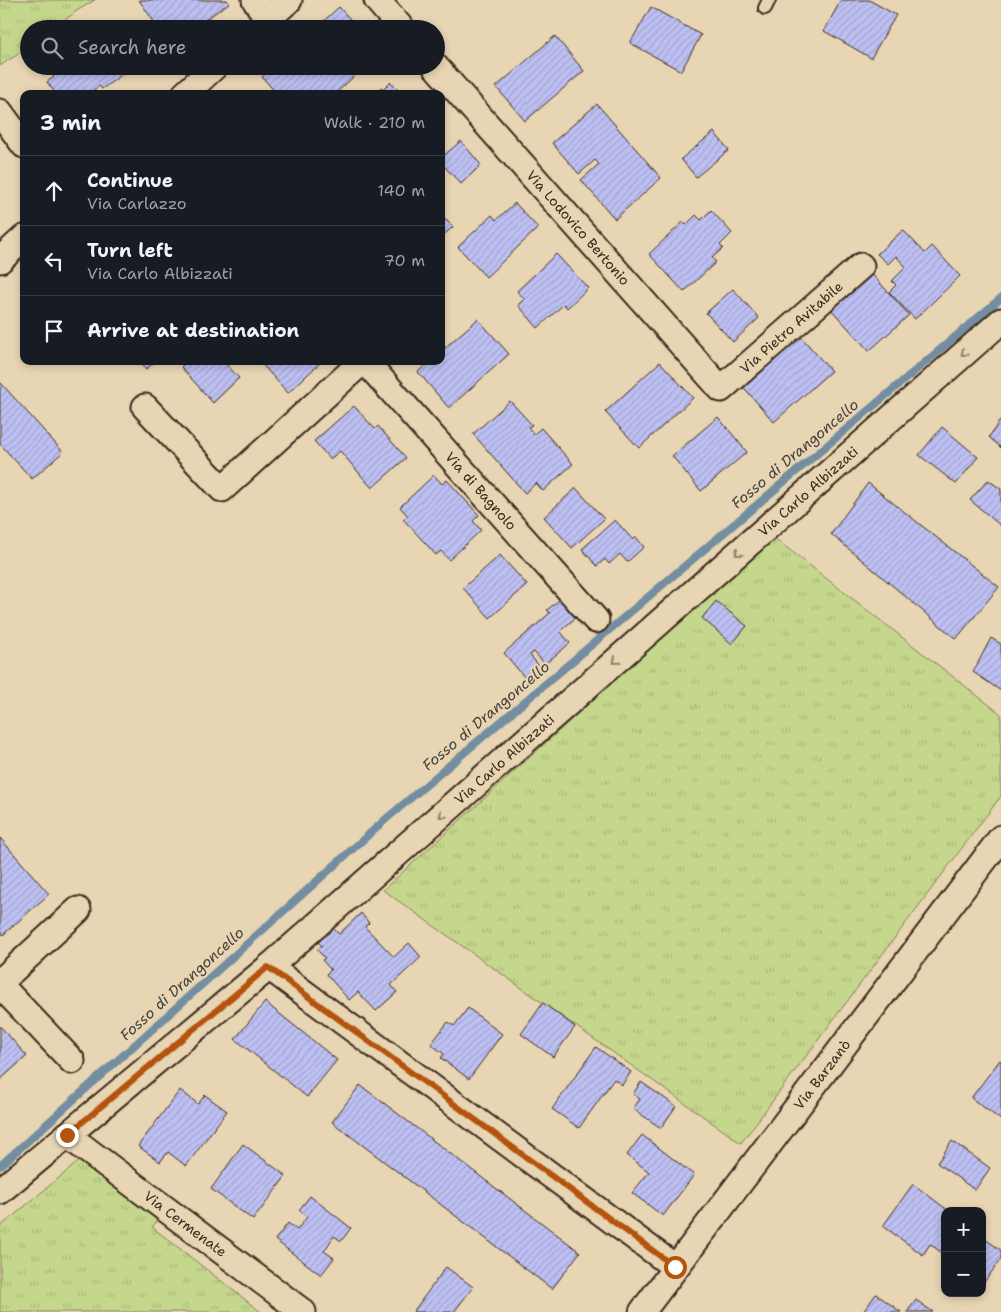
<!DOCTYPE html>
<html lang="en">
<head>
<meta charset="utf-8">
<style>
	:root { --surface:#171b24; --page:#20242c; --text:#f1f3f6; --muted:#9ea1a6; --line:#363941 }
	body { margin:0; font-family:"Shantell Sans",sans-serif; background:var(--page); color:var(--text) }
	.controls { position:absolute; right:15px; bottom:15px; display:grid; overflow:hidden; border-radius:10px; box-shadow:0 2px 8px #0003 }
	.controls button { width:45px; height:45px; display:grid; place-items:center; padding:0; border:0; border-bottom:1px solid var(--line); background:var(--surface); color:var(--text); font:25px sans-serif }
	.stop { position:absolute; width:15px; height:15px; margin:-11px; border:4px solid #b45309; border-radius:50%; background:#fff }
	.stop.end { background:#b45309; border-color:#fff; box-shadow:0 1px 5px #0008 }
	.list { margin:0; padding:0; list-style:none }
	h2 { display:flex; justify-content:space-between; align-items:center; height:65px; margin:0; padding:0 20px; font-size:21px }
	h2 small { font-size:16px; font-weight:400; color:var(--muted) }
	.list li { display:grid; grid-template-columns:32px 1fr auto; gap:15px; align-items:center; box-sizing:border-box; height:70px; padding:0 20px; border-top:1px solid var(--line) }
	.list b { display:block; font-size:19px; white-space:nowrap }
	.list p { margin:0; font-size:16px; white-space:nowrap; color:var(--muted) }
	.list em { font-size:16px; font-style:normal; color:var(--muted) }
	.icon { flex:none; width:28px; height:28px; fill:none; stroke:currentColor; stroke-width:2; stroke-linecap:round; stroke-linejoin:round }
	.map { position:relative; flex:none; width:1001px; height:1312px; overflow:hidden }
	.search { position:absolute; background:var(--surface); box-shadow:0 2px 8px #0003; left:20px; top:20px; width:425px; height:55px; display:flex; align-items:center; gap:12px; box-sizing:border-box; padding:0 18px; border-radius:28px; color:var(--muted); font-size:19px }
	.panel { position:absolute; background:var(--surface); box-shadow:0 2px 8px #0003; left:20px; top:90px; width:425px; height:275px; border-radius:10px }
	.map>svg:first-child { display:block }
</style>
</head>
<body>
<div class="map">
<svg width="1001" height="1312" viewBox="0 0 1001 1312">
	<defs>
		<pattern id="grass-tufts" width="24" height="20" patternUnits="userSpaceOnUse" patternTransform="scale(1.25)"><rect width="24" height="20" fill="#c5d78c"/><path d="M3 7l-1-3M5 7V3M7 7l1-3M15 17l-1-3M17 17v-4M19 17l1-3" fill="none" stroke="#aab978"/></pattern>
		<pattern id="building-hatch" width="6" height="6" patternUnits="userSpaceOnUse" patternTransform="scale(1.25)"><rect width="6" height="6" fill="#bdc0f2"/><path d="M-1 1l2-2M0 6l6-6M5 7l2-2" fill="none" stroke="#a3a5cf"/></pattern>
	</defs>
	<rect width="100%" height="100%" fill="#e8d5b3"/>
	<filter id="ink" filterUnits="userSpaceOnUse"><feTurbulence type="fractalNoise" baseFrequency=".02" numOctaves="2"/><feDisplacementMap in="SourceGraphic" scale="10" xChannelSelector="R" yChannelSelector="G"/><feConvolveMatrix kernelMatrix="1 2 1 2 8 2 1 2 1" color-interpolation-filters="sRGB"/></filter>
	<g filter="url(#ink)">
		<!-- grass -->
		<path fill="url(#grass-tufts)" stroke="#808055" d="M0,0H95L78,10L53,29H29V47L0,66Z
			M773,537L1001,714V796L741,1143L383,890Z
			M84,1157L160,1217L152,1227L261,1312H0V1227Z"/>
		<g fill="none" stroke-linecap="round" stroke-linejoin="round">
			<!-- stream -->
			<path stroke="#728ea0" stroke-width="8" d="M0,1166L386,819L1001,298"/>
		</g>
		<!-- building -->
		<path fill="url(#building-hatch)" stroke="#3b2a1e" d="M139,0H227L229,3L192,29H159Z
			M841,0H869L896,15L871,58L824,31Z
			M339,7L359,29H315Z
			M651,7L701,35L681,71L630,43Z
			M555,36L584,71L525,121L496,87Z
			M47,66H124L127,71L102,89L99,86L88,94H56L47,82L54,77Z
			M274,66H365L335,94H277L262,77Z
			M391,82L401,94H374L381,87L383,90Z
			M597,104L661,178L615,219L581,180L599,164L595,160L579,174L552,143Z
			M714,132L729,150L696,177L681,159Z
			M461,141L481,165L461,184L441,163V158Z
			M515,203L538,228L486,277L458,247L492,215L496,220Z
			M711,210L732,233L720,245L723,248L712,258L716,262L684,292L649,254L683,222L686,225L696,215L701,220Z
			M441,215L453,227L441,237Z
			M903,230L925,253L932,246L960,276L915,319L889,292L896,285L892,281L906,267L896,256L888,264L877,254Z
			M556,254L588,288L567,308L564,304L538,328L518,305L524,299L517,291Z
			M869,271L909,315L869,351L829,307Z
			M733,289L759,318L733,342L706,313Z
			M478,319L509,354L449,408L418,372L430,361H441V351Z
			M797,332L831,371L774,422L739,382Z
			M140,361H156L146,369Z
			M187,361H223L239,378L213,403L181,367Z
			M259,361H322L288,393Z
			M660,362L693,398L639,448L605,412Z
			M0,382L63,452L32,479L0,444Z
			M510,401L532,425L528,427L534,434L541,428L573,464L543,491L536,483L525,493L473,434Z
			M354,406L375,429L378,426L406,458L372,488L340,451L330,459L314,441Z
			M718,417L747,452L701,491L672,456Z
			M1001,419V448L989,437Z
			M942,427L978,457L956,484L919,455Z
			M434,475L442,484L447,480L479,515L473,521L481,530L449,560L441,551L436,555L403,519L408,516L400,507Z
			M988,480L1001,489V526L970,500Z
			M868,483L999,587L956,639L831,534Z
			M576,488L604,519L572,548L544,517Z
			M615,520L633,540L636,537L644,547L627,562L620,554L609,564L605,559L597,566L582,549Z
			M500,555L527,585L490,618L463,588Z
			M564,596L580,614L560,631L570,643L545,664L534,652L530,655L540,667L526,679L504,653L550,613L547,610Z
			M716,601L747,626L732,644L702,618Z
			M991,638L1001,644V691L973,672Z
			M0,838L49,894L3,935L0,931Z
			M361,913L369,923L365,927L394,957L409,943L421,957L391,985L397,992L376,1011L358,992L349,1000L326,974L331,970L322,960L325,958L317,950L322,946L318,942L333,928L339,934Z
			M265,1002L337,1060L307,1097L235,1039Z
			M543,1003L575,1027L553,1057L521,1034Z
			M468,1008L502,1034L469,1079L441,1058L444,1054L431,1044L448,1022L454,1026Z
			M0,1026L27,1056L0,1080Z
			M596,1047L631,1072L622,1085L614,1079L579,1128L552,1109Z
			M1000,1060L1001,1061V1120L971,1098Z
			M641,1082L676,1106L661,1128L633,1109L640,1099L633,1094Z
			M360,1085L580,1252L552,1289L332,1122Z
			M180,1090L198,1104L205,1095L227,1111L186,1166L168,1152L160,1162L138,1146Z
			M642,1135L694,1175L663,1216L632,1193L649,1172L627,1155Z
			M952,1141L990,1168L975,1190L937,1163Z
			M243,1144L286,1176L253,1220L211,1189Z
			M913,1184L949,1211H945V1255L930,1244L923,1255L883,1226Z
			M310,1196L351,1228L341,1241L334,1236L324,1251L334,1258L321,1275L275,1240L288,1223L297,1230L307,1217L299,1210Z
			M982,1237L1001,1250V1259L982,1285Z
			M446,1267L473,1287L454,1312H413Z
			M876,1294L901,1312H863Z
			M916,1300L933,1312H907Z"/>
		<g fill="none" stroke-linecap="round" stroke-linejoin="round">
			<!-- service casing -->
			<g stroke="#3b2a1e" stroke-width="16">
				<path id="service" d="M765,8L769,0"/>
			</g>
			<!-- minor casing -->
			<g stroke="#3b2a1e" stroke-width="29">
				<g id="minor">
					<path d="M255,0L268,19"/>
					<path d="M377,0L402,29"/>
					<path d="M257,29L289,0"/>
					<path id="s1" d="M435,66L721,389L861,266"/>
					<path d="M185,94L215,66"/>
					<path d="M0,112L24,145"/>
					<path d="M0,260L24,238"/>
					<path id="s2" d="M365,361L596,620"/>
					<path d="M145,407L222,489L363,361"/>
					<path d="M269,967L675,1267"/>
					<path d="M0,982L78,910"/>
					<path d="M0,985L72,1061"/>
					<path id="s3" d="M67,1135L303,1312"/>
					<path id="s4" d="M0,1191L269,967L1001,321"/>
					<path id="s5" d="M642,1312L1001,838"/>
				</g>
			</g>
			<!-- service -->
			<use href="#service" stroke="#e8d5b3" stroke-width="12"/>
			<!-- minor -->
			<use href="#minor" stroke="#e8d5b3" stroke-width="25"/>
		</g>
		<!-- one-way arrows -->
		<defs><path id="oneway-chevron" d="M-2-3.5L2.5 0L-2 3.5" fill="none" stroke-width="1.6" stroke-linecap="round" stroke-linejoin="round" transform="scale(1.25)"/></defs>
		<g stroke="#928068">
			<use href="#oneway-chevron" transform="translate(964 353) rotate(139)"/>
			<use href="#oneway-chevron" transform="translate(738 553) rotate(139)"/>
			<use href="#oneway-chevron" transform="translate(616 661) rotate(139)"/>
			<use href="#oneway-chevron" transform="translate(442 815) rotate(139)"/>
		</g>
	</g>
	<g fill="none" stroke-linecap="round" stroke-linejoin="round" filter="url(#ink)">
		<!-- route -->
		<path stroke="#b45309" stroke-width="6" d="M67,1135L268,967L675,1267"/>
	</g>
	<g text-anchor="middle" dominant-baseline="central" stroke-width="4.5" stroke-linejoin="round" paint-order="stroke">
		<!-- street labels -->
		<g font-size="14" fill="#3b2a1e" stroke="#e8d5b3">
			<text stroke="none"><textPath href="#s1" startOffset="216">Via Lodovico Bertonio</textPath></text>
			<text stroke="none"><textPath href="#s1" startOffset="525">Via Pietro Avitabile</textPath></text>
			<text stroke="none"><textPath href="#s2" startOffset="174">Via di Bagnolo</textPath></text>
			<text stroke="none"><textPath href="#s4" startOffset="1069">Via Carlo Albizzati</textPath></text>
			<text stroke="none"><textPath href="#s4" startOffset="664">Via Carlo Albizzati</textPath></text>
			<text stroke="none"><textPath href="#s5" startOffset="298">Via Barzanò</textPath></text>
			<text stroke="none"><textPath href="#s3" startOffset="148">Via Cermenate</textPath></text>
		</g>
		<!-- water labels -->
		<g font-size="15" font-style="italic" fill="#49433f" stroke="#e8d5b3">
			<text transform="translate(795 454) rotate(-40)">Fosso di Drangoncello</text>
			<text transform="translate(486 716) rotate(-40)">Fosso di Drangoncello</text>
			<text transform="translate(182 984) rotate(-42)">Fosso di Drangoncello</text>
		</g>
	</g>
</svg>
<div class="controls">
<button>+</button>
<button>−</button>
</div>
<div class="stop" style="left:675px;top:1267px"></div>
<div class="stop end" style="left:67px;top:1135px"></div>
<div class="search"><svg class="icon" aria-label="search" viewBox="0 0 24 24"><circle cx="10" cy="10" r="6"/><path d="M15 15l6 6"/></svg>Search here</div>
<section class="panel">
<h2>3 min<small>Walk · 210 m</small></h2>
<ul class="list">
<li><svg class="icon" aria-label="ahead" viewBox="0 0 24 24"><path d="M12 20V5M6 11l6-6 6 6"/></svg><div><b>Continue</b><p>Via Carlazzo</p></div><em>140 m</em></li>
<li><svg class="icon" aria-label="left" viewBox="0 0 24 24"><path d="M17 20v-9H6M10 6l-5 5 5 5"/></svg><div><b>Turn left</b><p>Via Carlo Albizzati</p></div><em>70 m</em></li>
<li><svg class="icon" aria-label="arrive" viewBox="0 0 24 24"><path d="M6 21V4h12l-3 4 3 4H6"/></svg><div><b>Arrive at destination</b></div></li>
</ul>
</section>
</div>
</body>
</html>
